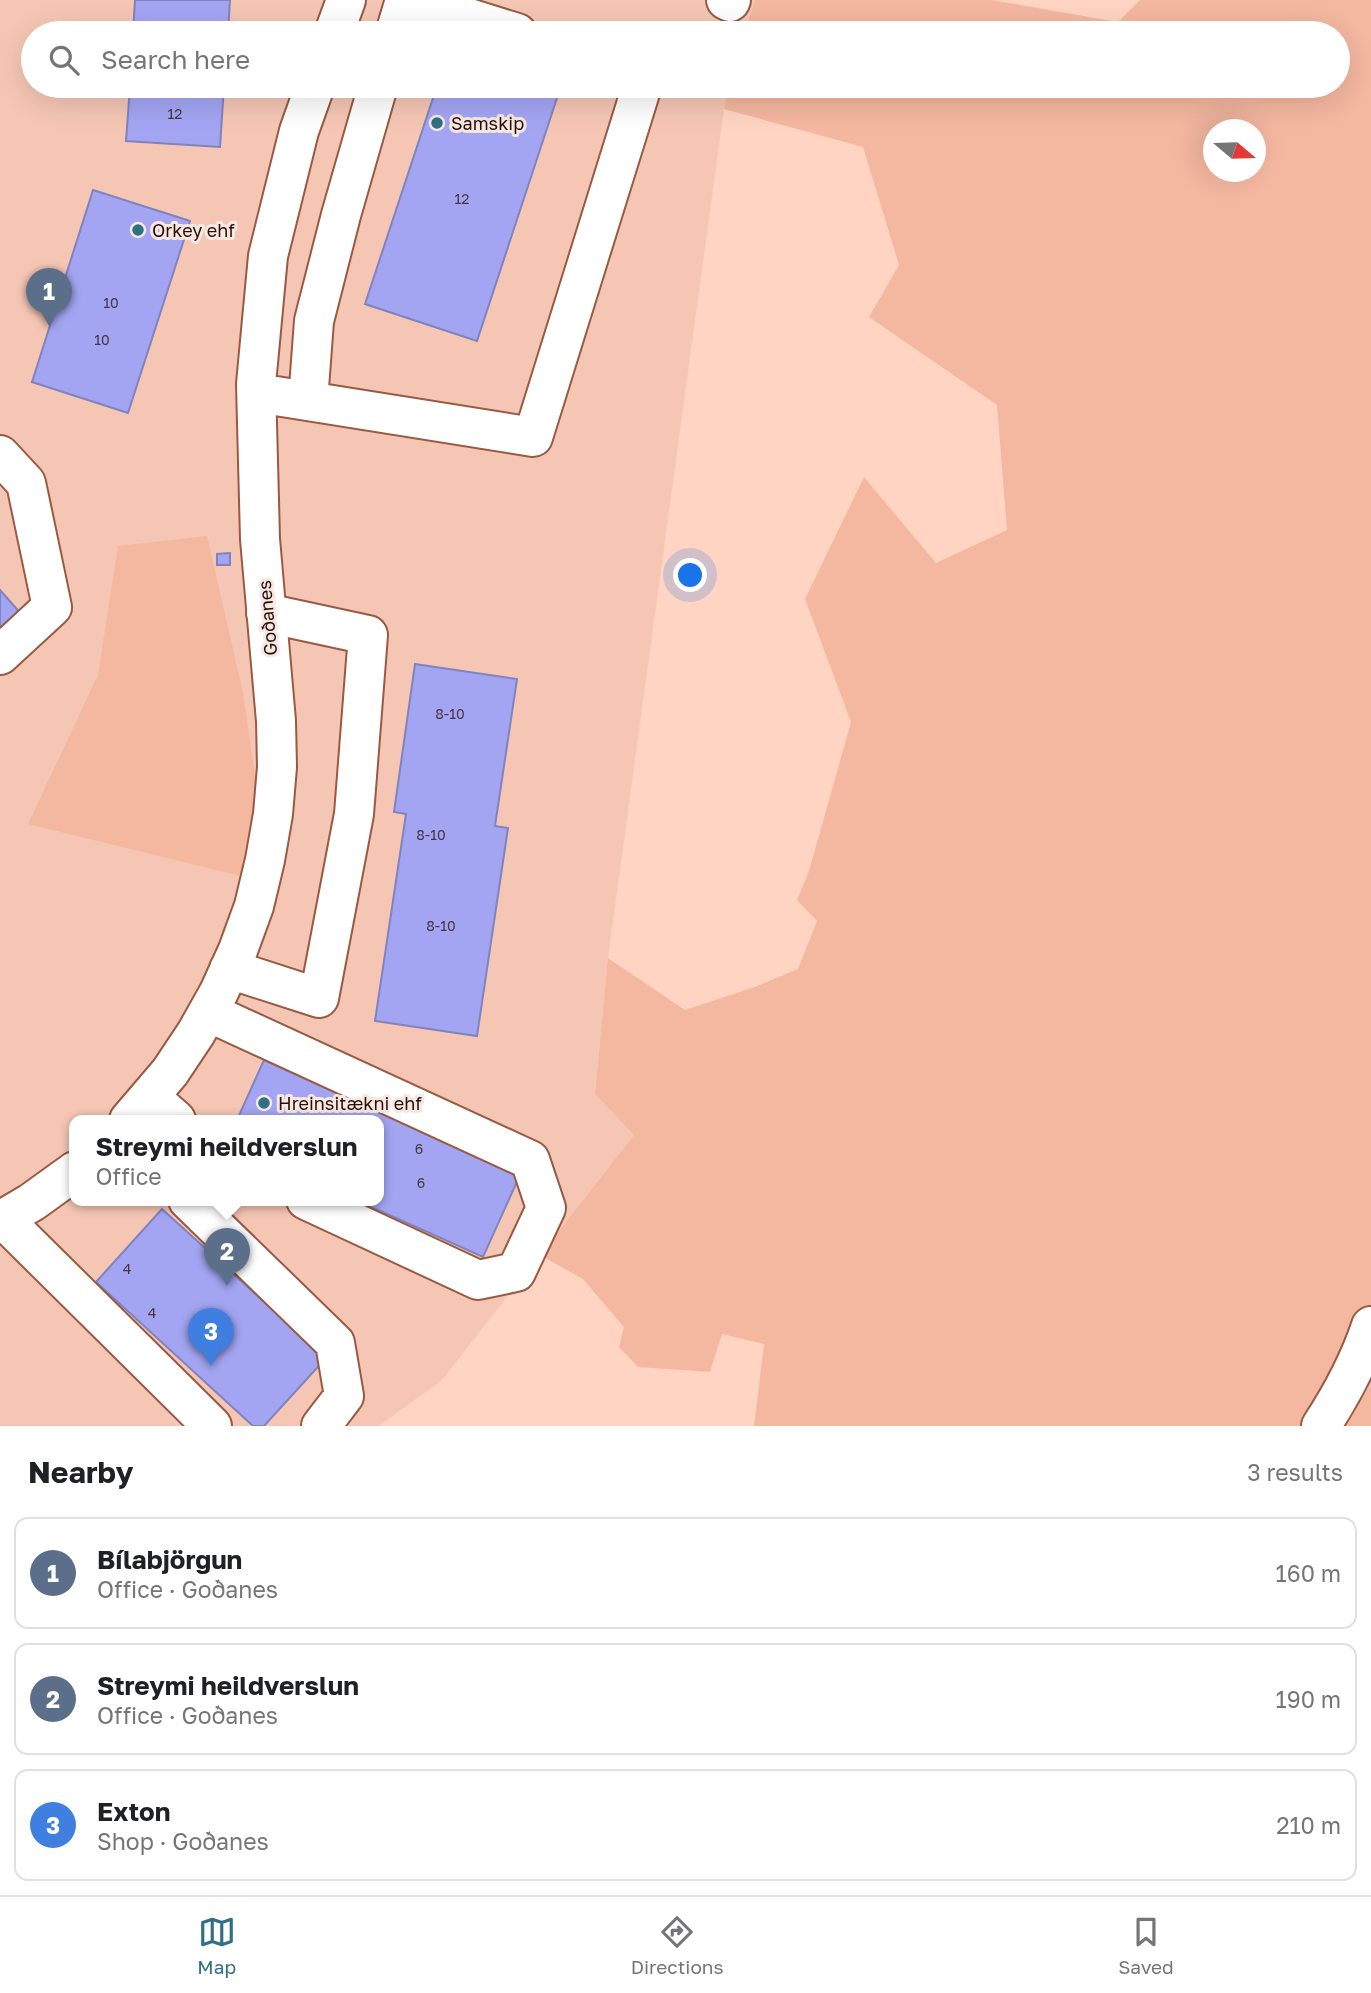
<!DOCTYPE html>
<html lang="en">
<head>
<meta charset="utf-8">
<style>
	:root { --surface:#fff; --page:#f2f2f2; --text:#202124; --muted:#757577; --line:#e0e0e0; --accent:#307084 }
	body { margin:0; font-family:"Golos Text",sans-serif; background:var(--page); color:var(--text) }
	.compass { position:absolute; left:1203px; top:119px; width:63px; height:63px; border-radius:50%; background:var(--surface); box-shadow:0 7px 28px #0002; rotate:109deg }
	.you { position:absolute; left:691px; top:576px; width:24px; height:24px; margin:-18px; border:5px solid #fff; border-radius:50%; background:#1a73e8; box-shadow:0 0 0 10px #1a73e833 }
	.badge { display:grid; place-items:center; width:46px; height:46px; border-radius:50%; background:var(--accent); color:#fff; font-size:23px; font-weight:700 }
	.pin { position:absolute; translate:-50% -58px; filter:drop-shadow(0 2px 4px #0008) }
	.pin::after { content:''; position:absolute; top:37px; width:24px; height:21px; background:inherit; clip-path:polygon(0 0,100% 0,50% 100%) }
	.popup { position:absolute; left:69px; top:1115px; width:315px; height:91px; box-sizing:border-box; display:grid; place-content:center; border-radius:14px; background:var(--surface); filter:drop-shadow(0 2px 5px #0005); font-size:23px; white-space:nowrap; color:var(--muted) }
	.popup b { font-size:26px; color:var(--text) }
	.popup::after { content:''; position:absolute; left:50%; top:100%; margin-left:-14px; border:14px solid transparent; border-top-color:var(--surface) }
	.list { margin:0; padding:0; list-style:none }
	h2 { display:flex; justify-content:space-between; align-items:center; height:91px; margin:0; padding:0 28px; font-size:30px }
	h2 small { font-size:23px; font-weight:400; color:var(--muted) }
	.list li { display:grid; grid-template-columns:46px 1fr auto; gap:21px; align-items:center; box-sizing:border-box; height:112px; margin:0 14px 14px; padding:0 14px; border:2px solid var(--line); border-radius:14px }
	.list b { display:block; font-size:26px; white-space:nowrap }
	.list p { margin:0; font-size:23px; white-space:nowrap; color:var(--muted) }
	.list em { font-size:23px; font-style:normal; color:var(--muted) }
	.icon { flex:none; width:38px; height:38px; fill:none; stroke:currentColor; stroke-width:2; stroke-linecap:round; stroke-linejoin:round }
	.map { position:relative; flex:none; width:1371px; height:1426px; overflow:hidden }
	.search { position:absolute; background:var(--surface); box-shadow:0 7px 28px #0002; left:21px; right:21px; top:21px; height:77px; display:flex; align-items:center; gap:18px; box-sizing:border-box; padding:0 24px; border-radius:38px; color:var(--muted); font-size:26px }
	.sheet { height:469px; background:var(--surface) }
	nav { display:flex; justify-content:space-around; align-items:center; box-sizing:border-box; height:98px; border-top:2px solid var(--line); background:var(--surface); font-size:19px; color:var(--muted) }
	nav a { display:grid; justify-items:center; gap:4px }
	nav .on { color:var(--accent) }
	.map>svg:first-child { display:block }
</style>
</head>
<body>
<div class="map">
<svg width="1371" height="1426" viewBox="0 0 1371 1426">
	<rect width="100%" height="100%" fill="#ffd4c3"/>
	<!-- built -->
	<path fill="#f5c6b4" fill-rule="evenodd" d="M0,0H755L744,33H33V86H730L724,109L608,958L595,1093L634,1135L442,1380L379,1426H0ZM75,1120H379V1200H75Z"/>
	<!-- green -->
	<path fill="#f4b7a0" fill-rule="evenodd" d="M755,0H992L1118,22L1140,0H1371V1426H754L764,1344L722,1334L710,1372L638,1367L619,1347L624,1327L583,1279L540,1255L634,1135L595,1094L608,958L685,1010L755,987L798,969L817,921L797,900L809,871L851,722L805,599L864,477L936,563L1007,530L997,405L869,317L899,265L863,147L724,109L730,86H1338V33H744ZM1214,130H1256V172H1214Z
		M207,536L243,693L257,789L241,876L28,824L98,675L118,546Z"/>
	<!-- building -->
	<path fill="#a3a5f3" stroke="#8183be" stroke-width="2" d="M135,0H230L228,33H133Z
		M130,86H224L220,147L126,141Z
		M437,86H541L559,92L477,341L365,304Z
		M93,190L190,221L128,413L32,382Z
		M230,553V565H217V554Z
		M0,590L22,615L0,635Z
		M415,664L517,679L495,826L508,828L477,1036L375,1021L406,814L394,812Z
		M264,1060L520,1175L483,1257L356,1200H379V1120H237Z
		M162,1209L326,1358L264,1426H253L96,1282Z"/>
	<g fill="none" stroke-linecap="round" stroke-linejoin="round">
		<!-- minor casing -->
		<g stroke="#985a42" stroke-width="42">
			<path id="minor" d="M411,0L517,33
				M726,0L730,2L731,0
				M334,33L346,0
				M395,33L405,0
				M257,393L533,437L642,86
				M308,401L314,321L341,215L378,86
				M0,455L26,483L52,607L0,655
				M229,969L319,998L354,814L368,635L266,613
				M208,1012L530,1160L546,1208L516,1272L478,1280L306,1200
				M150,1097L176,1120
				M129,1120L170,1072L196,1033L219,992L238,950L254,906L265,860L273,814L277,767L276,721L260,539L256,384L268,256L299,131L315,86
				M188,1200L335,1343L344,1396L321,1426
				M3,1219L212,1426
				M0,1221L32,1202L75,1171
				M1321,1426C1342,1394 1359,1362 1371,1326"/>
		</g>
		<!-- minor -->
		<use href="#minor" stroke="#fff" stroke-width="38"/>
	</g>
	<!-- markers -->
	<g fill="#307084" stroke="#f7e8e3" stroke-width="2.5">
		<circle cx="437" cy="123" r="7"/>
		<circle cx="138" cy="230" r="7"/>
		<circle cx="264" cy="1103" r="7"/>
	</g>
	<g text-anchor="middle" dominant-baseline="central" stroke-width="6" stroke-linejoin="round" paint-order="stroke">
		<!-- number labels -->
		<g font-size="14" fill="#483542">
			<text x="175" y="113">12</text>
			<text x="462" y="198">12</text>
			<text x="111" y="302">10</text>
			<text x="102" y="339">10</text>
			<text x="450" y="713">8-10</text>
			<text x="431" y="834">8-10</text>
			<text x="441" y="925">8-10</text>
			<text x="419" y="1148">6</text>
			<text x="421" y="1182">6</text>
			<text x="127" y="1268">4</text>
			<text x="152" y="1312">4</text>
		</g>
		<!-- poi labels -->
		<g font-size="18" fill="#291007" stroke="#f7e8e3" text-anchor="start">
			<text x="451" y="123">Samskip</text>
			<text x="152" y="230">Orkey ehf</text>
			<text x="278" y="1103">Hreinsitækni ehf</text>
		</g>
		<!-- street labels -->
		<g font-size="18" fill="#291007" stroke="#f7e8e3">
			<text transform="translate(267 618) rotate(-95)">Goðanes</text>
		</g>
	</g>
</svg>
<svg class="compass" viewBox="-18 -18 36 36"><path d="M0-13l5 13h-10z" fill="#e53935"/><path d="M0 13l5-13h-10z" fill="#757577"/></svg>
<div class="you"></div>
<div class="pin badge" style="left:49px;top:326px;background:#5c6f8a">1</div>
<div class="pin badge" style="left:227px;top:1286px;background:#5c6f8a">2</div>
<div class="popup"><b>Streymi heildverslun</b>Office</div>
<div class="pin badge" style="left:211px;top:1366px;background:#3f7fe0">3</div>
<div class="search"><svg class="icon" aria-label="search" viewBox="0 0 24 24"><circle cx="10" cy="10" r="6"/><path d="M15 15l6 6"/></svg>Search here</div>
</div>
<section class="sheet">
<h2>Nearby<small>3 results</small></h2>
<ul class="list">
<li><span class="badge" style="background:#5c6f8a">1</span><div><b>Bílabjörgun</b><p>Office · Goðanes</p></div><em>160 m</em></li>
<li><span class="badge" style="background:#5c6f8a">2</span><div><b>Streymi heildverslun</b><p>Office · Goðanes</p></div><em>190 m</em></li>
<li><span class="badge" style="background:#3f7fe0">3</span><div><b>Exton</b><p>Shop · Goðanes</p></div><em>210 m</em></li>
</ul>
</section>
<nav>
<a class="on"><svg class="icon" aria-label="map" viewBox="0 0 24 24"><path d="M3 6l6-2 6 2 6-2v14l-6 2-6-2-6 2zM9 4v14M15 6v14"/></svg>Map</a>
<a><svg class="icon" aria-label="directions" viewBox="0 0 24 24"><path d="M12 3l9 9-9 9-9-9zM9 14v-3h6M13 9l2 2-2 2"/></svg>Directions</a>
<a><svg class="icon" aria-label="saved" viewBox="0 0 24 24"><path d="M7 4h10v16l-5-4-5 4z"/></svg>Saved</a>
</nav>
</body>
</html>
